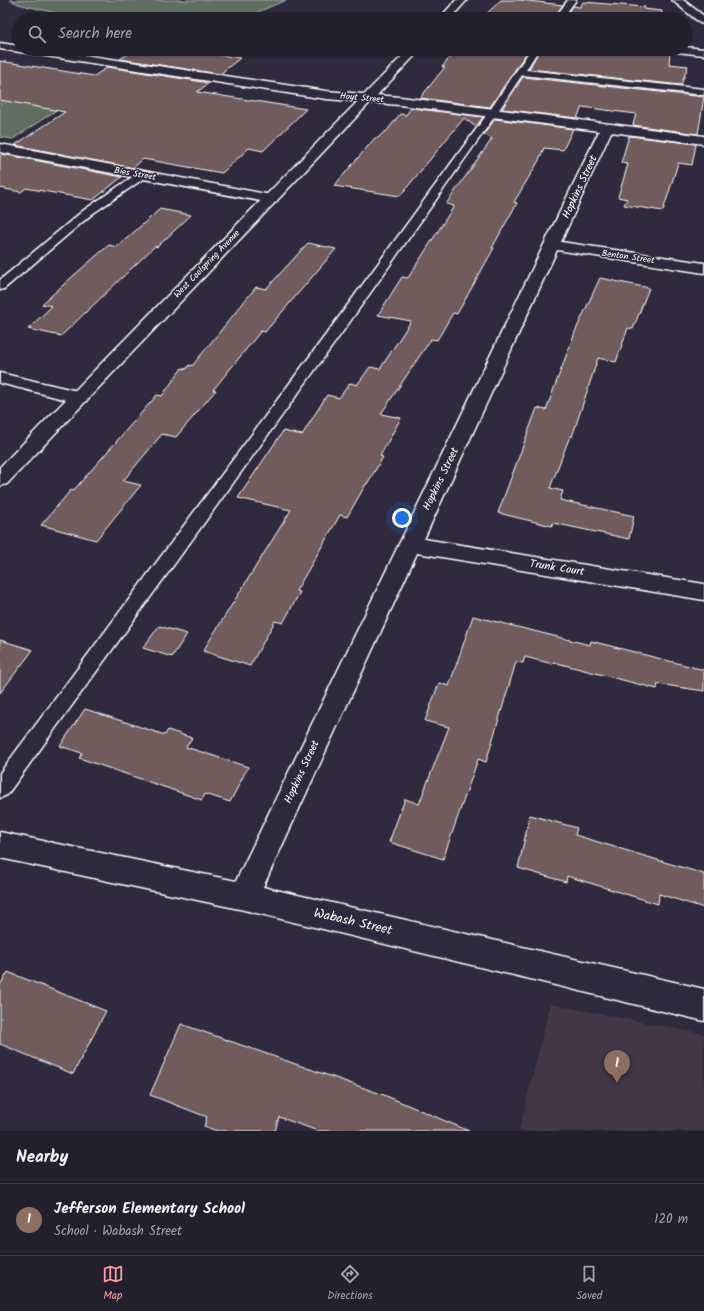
<!DOCTYPE html>
<html lang="en">
<head>
<meta charset="utf-8">
<style>
	:root { --surface:#23202e; --page:#2b2836; --text:#f1f3f6; --muted:#a3a3aa; --line:#403e4a; --accent:#ff9aa2 }
	body { margin:0; font-family:Kalam,sans-serif; background:var(--page); color:var(--text) }
	.you { position:absolute; left:402px; top:518px; width:14px; height:14px; margin:-10px; border:3px solid #fff; border-radius:50%; background:#1a73e8; box-shadow:0 0 0 6px #1a73e833 }
	.badge { display:grid; place-items:center; width:26px; height:26px; border-radius:50%; background:var(--accent); color:#fff; font-size:13px; font-weight:700 }
	.pin { position:absolute; translate:-50% -33px; filter:drop-shadow(0 1px 2px #0008) }
	.pin::after { content:''; position:absolute; top:21px; width:14px; height:12px; background:inherit; clip-path:polygon(0 0,100% 0,50% 100%) }
	.list { margin:0; padding:0; list-style:none }
	h2 { display:flex; justify-content:space-between; align-items:center; height:52px; margin:0; padding:0 16px; font-size:17px }
	h2 small { font-size:13px; font-weight:400; color:var(--muted) }
	.list li { display:grid; grid-template-columns:26px 1fr auto; gap:12px; align-items:center; box-sizing:border-box; height:72px; padding:0 16px; border-top:1px solid var(--line) }
	.list b { display:block; font-size:15px; white-space:nowrap }
	.list p { margin:0; font-size:13px; white-space:nowrap; color:var(--muted) }
	.list em { font-size:13px; font-style:normal; color:var(--muted) }
	.icon { flex:none; width:22px; height:22px; fill:none; stroke:currentColor; stroke-width:2; stroke-linecap:round; stroke-linejoin:round }
	.map { position:relative; flex:none; width:704px; height:1131px; overflow:hidden }
	.search { position:absolute; background:var(--surface); box-shadow:0 1px 3px #0004; left:12px; right:12px; top:12px; height:44px; display:flex; align-items:center; gap:10px; box-sizing:border-box; padding:0 14px; border-radius:22px; color:var(--muted); font-size:15px }
	.sheet { height:124px; background:var(--surface) }
	nav { display:flex; justify-content:space-around; align-items:center; box-sizing:border-box; height:56px; border-top:1px solid var(--line); background:var(--surface); font-size:11px; color:var(--muted) }
	nav a { display:grid; justify-items:center; gap:2px }
	nav .on { color:var(--accent) }
	.map>svg:first-child { display:block }
</style>
</head>
<body>
<div class="map">
<svg width="704" height="1131" viewBox="0 0 704 1131">
	<rect width="100%" height="100%" fill="#2f2a3d"/>
	<filter id="ink" filterUnits="userSpaceOnUse"><feTurbulence type="fractalNoise" baseFrequency=".025" numOctaves="2"/><feDisplacementMap in="SourceGraphic" scale="8" xChannelSelector="R" yChannelSelector="G"/><feConvolveMatrix kernelMatrix="1 2 1 2 8 2 1 2 1" color-interpolation-filters="sRGB"/></filter>
	<g filter="url(#ink)">
		<!-- built -->
		<path fill="#423947" d="M550,1004L704,1034V1131H519Z"/>
		<!-- green -->
		<path fill="#616e62" stroke="#b0b6b0" d="M10,0H286L258,12L249,19H81L18,4Z
			M0,92L67,103L13,139L0,137Z"/>
		<!-- building -->
		<path fill="#6f5c5d" stroke="#fff" d="M501,0H520L563,5L553,19H481Z
			M583,2L645,7L644,9L662,11L660,19H564L573,6L580,7Z
			M135,49H177L240,58L220,74L120,59Z
			M457,49H529L490,107L420,98L445,67H442Z
			M540,49H669L670,51L669,64L688,66L681,85L529,69Z
			M0,61L94,76L108,67L209,83L197,92L306,109L263,151L249,148L222,173L143,159L133,168L15,145L65,112L0,100Z
			M523,77L704,97L698,134L633,125L636,114L582,107L577,118L502,109Z
			M411,108L483,117L476,127L464,118L400,196L334,186L375,138H378L384,132H386L400,114L406,115Z
			M495,119L573,129L563,150L544,148L538,162L514,202L517,203L492,248H494L457,314L453,313L437,340L431,339L381,414L401,418L380,456L383,457L367,484H366L347,517L340,515L296,591L300,592L283,623L275,621L250,666L203,651L291,510L238,498L283,431L302,435L327,395L339,398L350,383L357,385L370,367L380,369L411,321L378,315L402,277L408,278L454,206L446,204L492,139L484,134Z
			M629,136L696,144L692,165L678,163L663,211L624,205L627,199L618,197L628,164L621,163Z
			M2,154L122,177L93,200L26,188L21,192L0,188V156Z
			M160,209L191,215L157,247L155,246L61,336L28,329L52,306L42,304L81,269L109,245L117,247Z
			M308,243L336,249L265,332L261,331L213,390H216L176,437L162,434L123,481L141,485L96,540L41,525L71,490L73,491L157,395L162,396L182,368L187,369L189,365L192,366L256,287L266,289Z
			M600,278L649,288L633,329L628,328L616,362L598,358L572,437L570,436L550,488L563,491L560,500L634,516L629,539L553,523L552,526L498,513L537,408L546,410L575,332Z
			M473,616L590,645L591,641L704,670V691L658,684L657,689L553,662V664L525,657L523,663L516,662L486,762L478,759L443,859L389,842L405,799L419,804L449,727L425,721L439,683L449,686Z
			M159,626L187,634L172,657L143,648Z
			M0,640L33,650L0,693Z
			M85,709L165,735L168,730L192,738L186,747L248,767L230,802L205,794L202,800L79,758L82,753L60,746Z
			M530,815L577,828L575,835L704,874V908L659,894L658,904L567,876L566,882L518,868Z
			M8,972L106,1011L73,1074L0,1044V985Z
			M181,1024L384,1095L469,1131H318L279,1117L275,1131H217L204,1126L207,1117L150,1095Z"/>
		<g fill="none" stroke-linecap="round" stroke-linejoin="round">
			<!-- lane casing -->
			<g stroke="#fff" stroke-width="3">
				<path id="lane" d="M568,0H576L562,19H554Z
					M531,49H539L526,70L704,89V95L522,75L495,116L349,323L7,795L0,798V773L339,317L488,113Z
					M142,172L147,175L146,177L92,214L4,289L0,290V280L84,210L138,173Z"/>
			</g>
			<!-- street casing -->
			<g stroke="#fff" stroke-width="3">
				<path id="street" d="M0,43L19,46V49H43L326,91L400,97L704,136V144L611,132L561,242L704,263V273L557,250L424,539L704,584V600L417,553L263,887L704,989V1021L244,910L0,858V832L236,881L599,131L400,105L326,99L0,49Z
					M685,47L704,49V55L676,52L670,49H685Z
					M0,144L271,195L276,196L278,199L276,202L271,203L0,152Z
					M0,373L86,393L88,397L86,401L79,403L0,383Z"/>
			</g>
			<!-- secondary casing -->
			<g stroke="#fff" stroke-width="3">
				<path id="secondary" d="M456,0H467L450,19H439Z
					M672,0H683L704,16V24L700,23Z
					M409,49H421L7,484L0,486V467Z"/>
			</g>
			<!-- lane -->
			<use href="#lane" fill="#2f2a3d" fill-rule="evenodd"/>
			<!-- street -->
			<use href="#street" fill="#2f2a3d" fill-rule="evenodd"/>
			<!-- secondary -->
			<use href="#secondary" fill="#2f2a3d" fill-rule="evenodd"/>
		</g>
	</g>
	<g text-anchor="middle" dominant-baseline="central" stroke-width="3" stroke-linejoin="round" paint-order="stroke">
		<!-- far-street labels -->
		<g font-size="9" fill="#fff" stroke="#2f2a3d">
			<text transform="translate(362 98) rotate(5)">Hoyt Street</text>
			<text transform="translate(135 174) rotate(10)">Bies Street</text>
			<text transform="translate(628 257) rotate(8)">Benton Street</text>
			<text transform="translate(207 264) rotate(-46)">West Coolspring Avenue</text>
		</g>
		<!-- street labels -->
		<g font-size="11" fill="#fff" stroke="#2f2a3d">
			<text transform="translate(580 187) rotate(-65)">Hopkins Street</text>
			<text transform="translate(441 479) rotate(-64)">Hopkins Street</text>
			<text transform="translate(557 568) rotate(9)">Trunk Court</text>
			<text transform="translate(302 772) rotate(-65)">Hopkins Street</text>
		</g>
		<!-- near-street labels -->
		<g font-size="13" fill="#fff" stroke="#2f2a3d">
			<text transform="translate(353 922) rotate(13)">Wabash Street</text>
		</g>
	</g>
</svg>
<div class="you"></div>
<div class="pin badge" style="left:617px;top:1083px;background:#8d6e63">1</div>
<div class="search"><svg class="icon" aria-label="search" viewBox="0 0 24 24"><circle cx="10" cy="10" r="6"/><path d="M15 15l6 6"/></svg>Search here</div>
</div>
<section class="sheet">
<h2>Nearby<small></small></h2>
<ul class="list">
<li><span class="badge" style="background:#8d6e63">1</span><div><b>Jefferson Elementary School</b><p>School · Wabash Street</p></div><em>120 m</em></li>
</ul>
</section>
<nav>
<a class="on"><svg class="icon" aria-label="map" viewBox="0 0 24 24"><path d="M3 6l6-2 6 2 6-2v14l-6 2-6-2-6 2zM9 4v14M15 6v14"/></svg>Map</a>
<a><svg class="icon" aria-label="directions" viewBox="0 0 24 24"><path d="M12 3l9 9-9 9-9-9zM9 14v-3h6M13 9l2 2-2 2"/></svg>Directions</a>
<a><svg class="icon" aria-label="saved" viewBox="0 0 24 24"><path d="M7 4h10v16l-5-4-5 4z"/></svg>Saved</a>
</nav>
</body>
</html>
